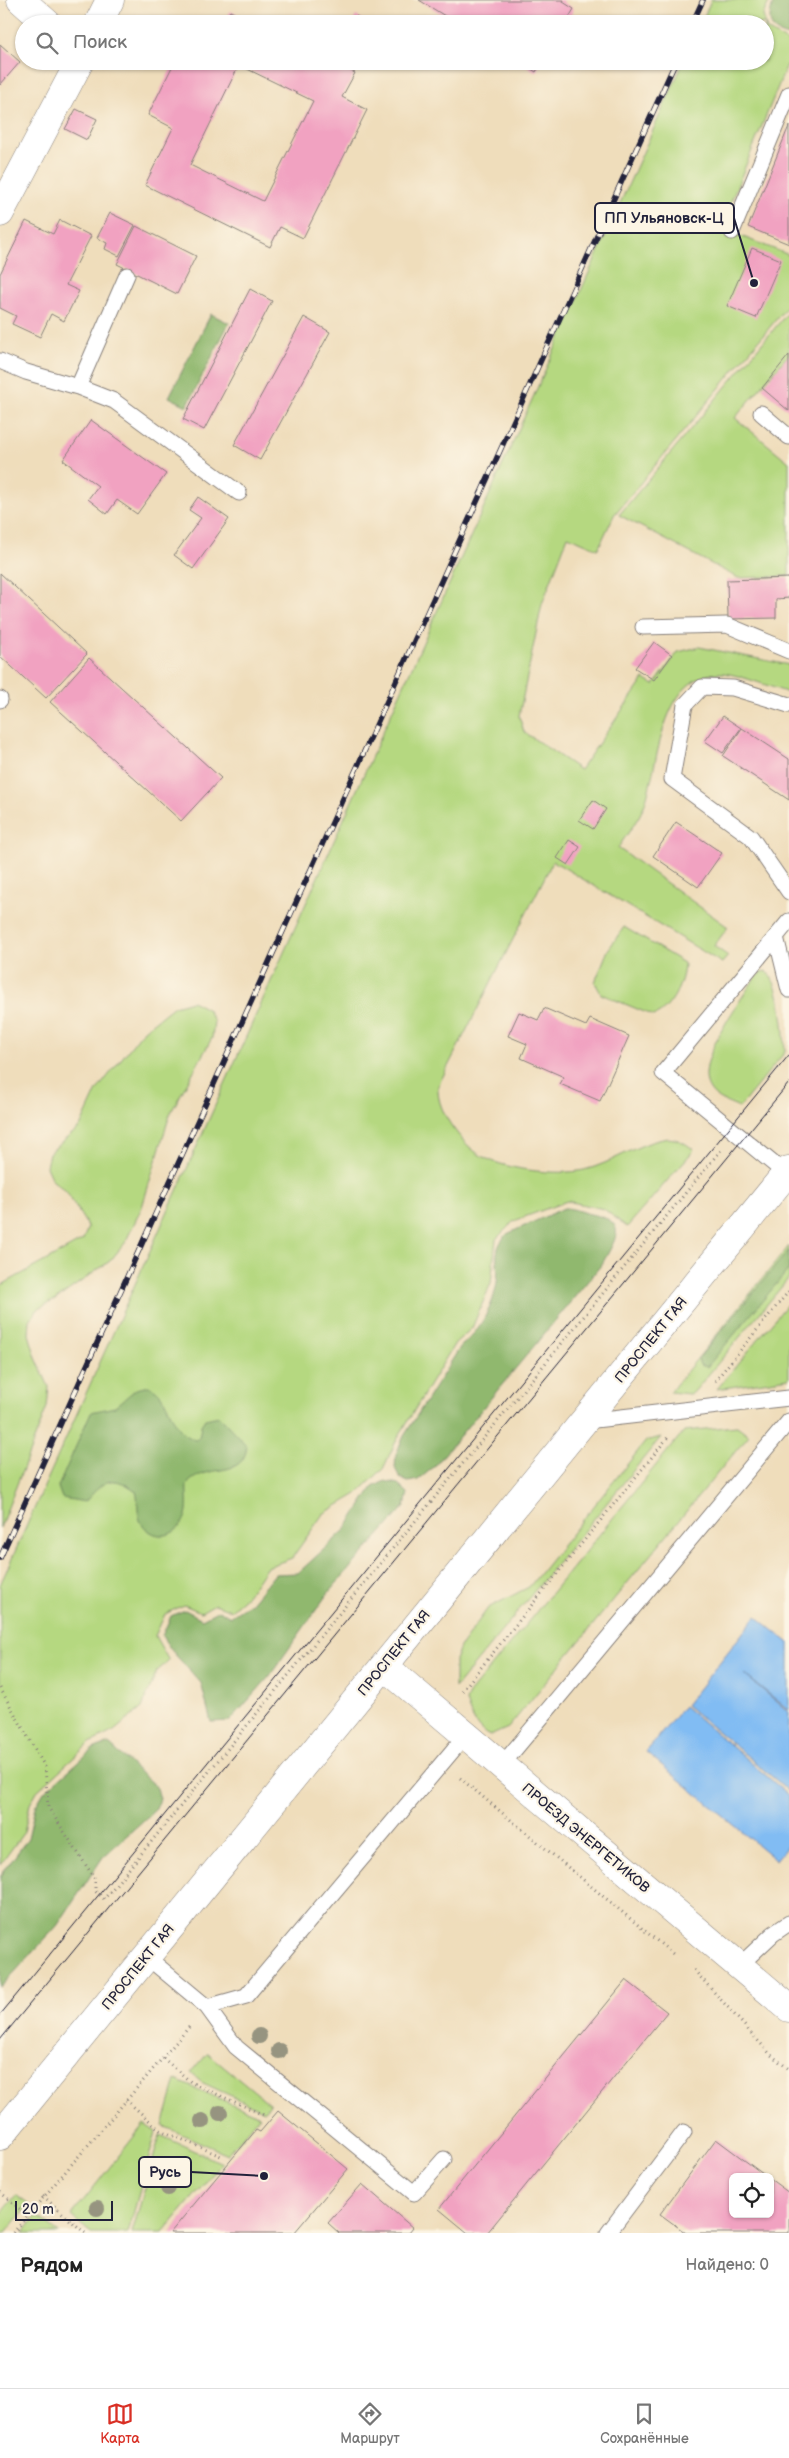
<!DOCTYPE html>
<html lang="ru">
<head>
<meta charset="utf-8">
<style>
	:root { --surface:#fff; --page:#f6f6f6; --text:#222; --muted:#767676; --line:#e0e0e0; --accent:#d93025 }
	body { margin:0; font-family:"Balsamiq Sans",sans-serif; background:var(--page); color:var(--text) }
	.controls { position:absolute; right:15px; bottom:15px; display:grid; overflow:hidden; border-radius:8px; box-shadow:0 1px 4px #0004 }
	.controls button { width:45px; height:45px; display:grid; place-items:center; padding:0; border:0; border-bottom:1px solid var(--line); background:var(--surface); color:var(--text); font:25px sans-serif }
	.scale { position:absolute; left:15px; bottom:12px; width:98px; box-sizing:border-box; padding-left:5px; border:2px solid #22223b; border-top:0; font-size:14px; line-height:18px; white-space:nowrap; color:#22223b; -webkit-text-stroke:4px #fcf5e5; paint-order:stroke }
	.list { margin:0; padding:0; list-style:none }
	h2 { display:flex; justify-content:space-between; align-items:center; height:65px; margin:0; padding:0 20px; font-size:21px }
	h2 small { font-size:16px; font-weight:400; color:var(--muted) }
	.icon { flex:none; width:28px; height:28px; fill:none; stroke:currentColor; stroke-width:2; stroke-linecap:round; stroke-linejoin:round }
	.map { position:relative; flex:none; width:789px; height:2233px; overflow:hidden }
	.search { position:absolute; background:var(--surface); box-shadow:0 1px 4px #0004; left:15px; right:15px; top:15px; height:55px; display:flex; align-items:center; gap:12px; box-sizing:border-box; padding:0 18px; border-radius:28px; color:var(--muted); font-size:19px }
	.sheet { height:155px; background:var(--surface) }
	nav { display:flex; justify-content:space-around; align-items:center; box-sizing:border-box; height:70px; border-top:1px solid var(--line); background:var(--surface); font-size:14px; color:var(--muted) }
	nav a { display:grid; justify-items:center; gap:2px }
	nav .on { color:var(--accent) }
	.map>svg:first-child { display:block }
</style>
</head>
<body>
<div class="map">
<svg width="789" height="2233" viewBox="0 0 789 2233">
	<rect width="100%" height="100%" fill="#fcf5e5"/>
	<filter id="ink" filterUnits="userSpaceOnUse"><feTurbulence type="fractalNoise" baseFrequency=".02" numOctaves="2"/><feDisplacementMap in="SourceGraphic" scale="10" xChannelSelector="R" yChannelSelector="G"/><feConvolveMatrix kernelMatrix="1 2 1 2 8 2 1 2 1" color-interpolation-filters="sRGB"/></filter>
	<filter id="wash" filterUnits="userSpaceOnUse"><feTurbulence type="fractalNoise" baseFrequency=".0096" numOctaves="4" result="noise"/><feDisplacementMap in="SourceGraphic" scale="20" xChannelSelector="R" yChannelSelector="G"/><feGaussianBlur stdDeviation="1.12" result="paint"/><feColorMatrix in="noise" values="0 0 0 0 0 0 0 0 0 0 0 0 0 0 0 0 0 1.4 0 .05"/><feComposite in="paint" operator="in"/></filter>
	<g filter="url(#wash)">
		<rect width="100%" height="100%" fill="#efddbb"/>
		<!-- green -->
		<path fill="#b5d880" stroke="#6c7d5e" d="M711,0H770L763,15L767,30L789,43V60L720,228L789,255V304L614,515L598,549L568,536L542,604L519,716L524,732L580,770L644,679L654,685L678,652L699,647L789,665V693C773,688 733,672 719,673C659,677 660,762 644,806C638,821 626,835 618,848L728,927L714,946L728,956L722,963L553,861L438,1086C437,1101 444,1115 453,1128C460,1137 467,1146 477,1153C500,1170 557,1176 584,1170C611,1164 636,1144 663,1139C674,1136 686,1143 694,1150L627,1227L604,1209L567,1201L514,1221L496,1239L491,1283L472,1328L455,1343L397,1439L383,1469L357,1494L323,1514L292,1558L267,1567L247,1596L231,1610L215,1604L201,1612L184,1605L165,1614L155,1636L169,1661L157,1671L142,1708L114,1731L90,1743L37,1791L30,1804L24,1832L0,1865V1585L684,61H765V24H701Z
			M789,311V354L735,418L789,462V576L738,578L619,515Z
			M624,927L684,963C684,981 672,1009 654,1016L601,994L595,982L608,950Z
			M766,971C782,984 784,1033 785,1052L739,1108C729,1103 716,1100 710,1090C692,1064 740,1002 754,979L760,973Z
			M192,1001L207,1009L214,1021L212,1038L170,1114L142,1207L125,1243L110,1261L55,1300L39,1308L30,1320L29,1334L36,1358L49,1387L47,1407L0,1528V1286L83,1240L88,1227L66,1191L52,1180L46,1167L49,1153L80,1127L97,1090L144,1030L174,1006Z
			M789,1246V1278L694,1392L689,1394L670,1392Z
			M789,1302V1378L717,1389Z
			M737,1426L749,1435L508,1728L490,1736C477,1731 469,1713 466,1701L469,1694L684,1431Z
			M661,1437L455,1688V1660L460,1647L488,1608L529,1587L646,1441Z
			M208,2053L270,2104L264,2111L201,2082L191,2073Z
			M176,2080L260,2116L227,2154L163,2126Z
			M144,2124L156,2132L128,2233H91L71,2216Z
			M160,2135L222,2163L163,2233H132Z
			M16,2195L29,2205L6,2233H0V2214Z
			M37,2216L59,2233H23Z"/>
		<!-- forest -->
		<path fill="#90b86e" stroke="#596d54" d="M774,0H789V36C766,32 768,18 774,0Z
			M211,314L229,323L187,406L169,397Z
			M564,1208C573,1208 581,1212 590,1214C629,1221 617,1237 602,1264L434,1467L418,1480L408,1482L400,1478L395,1468L396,1454L404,1436L461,1346C479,1332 494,1305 497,1282C500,1262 490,1252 507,1234Z
			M789,1250V1269L707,1367L700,1365L698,1359Z
			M149,1386C173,1396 166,1428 195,1440L199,1438L201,1425L205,1419L219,1416L247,1446C243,1481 209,1461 187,1484C186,1493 189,1506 186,1515C180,1535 157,1544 142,1524C136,1516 139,1501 136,1491C110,1472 103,1482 85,1502L62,1498L58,1487L91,1412L115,1407L136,1389Z
			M385,1481L398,1484L408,1493L405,1506L328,1593L269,1677L230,1721L211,1722L201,1683L172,1651L162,1636L171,1616L185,1610L202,1619L219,1610L230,1617L251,1603L275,1574L298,1573L345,1530L373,1487Z
			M108,1743L157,1788L160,1799L156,1809L103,1857L57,1926L0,1988V1877L28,1838L35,1807L44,1792L93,1749Z"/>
		<!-- water -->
		<path fill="#81bcf3" stroke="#526f97" d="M756,1616L789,1643V1710L745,1675L789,1712V1791L686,1705Z
			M684,1706L789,1795V1844L776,1860L646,1752Z"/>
		<g id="blocks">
			<!-- building -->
			<path fill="#f1a2c1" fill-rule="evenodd" d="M419,0H564L563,2L574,9L565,24H458Z
				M230,11L256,24H224Z
				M356,16L371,24H352Z
				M0,44L20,62L0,85Z
				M175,61H331L355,73L342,97L367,110L303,238L280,227L270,247L145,185L173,128L148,115ZM239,65L313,101L263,201L190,165Z
				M519,61H542L536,72Z
				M76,109L97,119L87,140L65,129Z
				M789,126V244L748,227Z
				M110,213L135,225L119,256L105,249L107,243L97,238Z
				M60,220L91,236L66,285L79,291L64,321L51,314L40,337L12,324L16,316L0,308V274L26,221L53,234Z
				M136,226L196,256L177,294L117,264Z
				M752,248L781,260L756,318L727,306Z
				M250,289L272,301L204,430L183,419Z
				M304,317L330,332L260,460L234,445Z
				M789,355V411L762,388Z
				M91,420L166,474L137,514L117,500L107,514L88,499L98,486L63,460Z
				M198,497L229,519L193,569L174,555L201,518L189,510Z
				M0,573L87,654L46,698L0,656Z
				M789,578V598L776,599V618L728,619L727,580Z
				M654,642L672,655L654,680L635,668Z
				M89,658L221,778L181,821L50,702Z
				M723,716L741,728L723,753L705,741Z
				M742,728L789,759V800L723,756Z
				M593,800L606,809L593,829L579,820Z
				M676,822L722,853L698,887L653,856Z
				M569,840L580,847L568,865L557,858Z
				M544,1008L586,1026L590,1019L629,1036L600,1101L560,1084L564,1077L521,1058L527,1044L508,1036L519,1012L538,1020Z
				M626,1980L667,2012L487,2233H468L439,2209Z
				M278,2111L348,2169L294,2233H170L256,2130L260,2132Z
				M716,2139L767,2177H733V2214H770V2179L789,2193V2233H686L660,2214Z
				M362,2184L413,2228L409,2233H339L328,2223Z"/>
		</g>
	</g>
	<g filter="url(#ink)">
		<use href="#blocks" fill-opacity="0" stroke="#88807b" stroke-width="1"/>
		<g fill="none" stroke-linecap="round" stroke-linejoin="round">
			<!-- lane casing -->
			<g stroke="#88807b" stroke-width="17">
				<path id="lane" d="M732,232L789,94
					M0,361L26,372L78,387L127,275
					M78,387L114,401L239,493
					M761,413L789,437
					M643,627L727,625L789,651
					M0,699V700
					M789,705L733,688L702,687L685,705L672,779L751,837L789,892
					M776,937L789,990
					M786,1174L663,1073L789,921
					M586,1421L789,1398
					M501,1766L789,1421
					M147,1957L207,2007L236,2047L414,2193L444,2159
					M739,1966L773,1934L789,1923
					M207,2007L246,1996L465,1736
					M608,2233L684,2132"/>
			</g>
			<!-- street casing -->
			<g stroke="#88807b" stroke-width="29">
				<path id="street" d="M21,0L48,24
					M98,24L110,0
					M0,213L80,61
					M384,1666L789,2008"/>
			</g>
			<!-- primary casing -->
			<g stroke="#88807b" stroke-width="29">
				<path id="primary" d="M0,2136L789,1170"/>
			</g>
			<!-- path -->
			<path stroke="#88807b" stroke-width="3" stroke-dasharray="1 4" stroke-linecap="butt" d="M715,1381L789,1291
				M0,1688L45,1767L48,1807L95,1879V1891L104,1899L721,1150
				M462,1691L669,1436
				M460,1778L673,1954
				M694,1970L771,2055L789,2069
				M163,2058L192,2083L264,2115
				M126,2100L160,2130L223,2157
				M0,2192L27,2215
				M43,2196L85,2233
				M13,2233L190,2026"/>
			<!-- lane -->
			<use href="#lane" stroke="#fff" stroke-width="15"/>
			<!-- street -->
			<use href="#street" stroke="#fff" stroke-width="28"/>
			<!-- primary -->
			<use href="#primary" stroke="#fff" stroke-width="28"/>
			<!-- tram -->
			<path stroke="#22223b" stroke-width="1" d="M0,2015L789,1055
				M0,2040L789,1083"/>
			<!-- rail casing -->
			<g stroke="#22223b" stroke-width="5.5">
				<path id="rail" d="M692,24L703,0
					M0,1558L676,61"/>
			</g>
			<!-- rail -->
			<use href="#rail" stroke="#fcf5e5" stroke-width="4" stroke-dasharray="11" stroke-linecap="butt"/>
		</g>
		<!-- trees -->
		<g fill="#969480">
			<circle cx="259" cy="2036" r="8"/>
			<circle cx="279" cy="2051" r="8"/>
			<circle cx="220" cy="2113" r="8"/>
			<circle cx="202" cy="2121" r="8"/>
			<circle cx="168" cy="2188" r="8"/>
			<circle cx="97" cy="2208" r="8"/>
		</g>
	</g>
	<g text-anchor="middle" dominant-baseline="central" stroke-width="4.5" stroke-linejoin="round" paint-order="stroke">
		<!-- street labels -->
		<g font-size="14" fill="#22223b" stroke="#fcf5e5">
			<text transform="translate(651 1340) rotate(-51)">ПРОСПЕКТ ГАЯ</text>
			<text transform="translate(394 1653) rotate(-51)">ПРОСПЕКТ ГАЯ</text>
			<text transform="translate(586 1838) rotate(40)">ПРОЕЗД ЭНЕРГЕТИКОВ</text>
			<text transform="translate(138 1967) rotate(-51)">ПРОСПЕКТ ГАЯ</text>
		</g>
	</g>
	<!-- callouts -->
	<path fill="none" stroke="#22223b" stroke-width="2" d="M754 283L734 218M264 2176L191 2172"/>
	<g fill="#22223b" stroke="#fcf5e5" stroke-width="2">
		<circle cx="754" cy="283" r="5"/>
		<circle cx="264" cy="2176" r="5"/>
	</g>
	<g fill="#fcf5e5" stroke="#22223b" stroke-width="2">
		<rect x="595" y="203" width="139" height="30" rx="5"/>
		<rect x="139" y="2157" width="52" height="30" rx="5"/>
	</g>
	<g font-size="15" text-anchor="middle" font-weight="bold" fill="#22223b">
		<text x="664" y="223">ПП Ульяновск-Ц</text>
		<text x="165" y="2177">Русь</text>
	</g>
</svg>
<div class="controls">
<button><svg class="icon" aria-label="locate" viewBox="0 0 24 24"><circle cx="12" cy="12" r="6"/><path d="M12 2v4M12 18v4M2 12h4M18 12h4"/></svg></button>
</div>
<div class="scale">20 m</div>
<div class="search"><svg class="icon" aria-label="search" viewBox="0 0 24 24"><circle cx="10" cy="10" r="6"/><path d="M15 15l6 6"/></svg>Поиск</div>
</div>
<section class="sheet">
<h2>Рядом<small>Найдено: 0</small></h2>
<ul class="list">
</ul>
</section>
<nav>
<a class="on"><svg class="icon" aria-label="map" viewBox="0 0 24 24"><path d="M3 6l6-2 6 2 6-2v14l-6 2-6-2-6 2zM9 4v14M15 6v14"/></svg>Карта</a>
<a><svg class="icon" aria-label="directions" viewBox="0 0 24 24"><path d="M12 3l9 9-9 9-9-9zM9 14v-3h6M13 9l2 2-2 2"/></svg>Маршрут</a>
<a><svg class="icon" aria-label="saved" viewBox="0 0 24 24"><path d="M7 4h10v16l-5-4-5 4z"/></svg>Сохранённые</a>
</nav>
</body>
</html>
